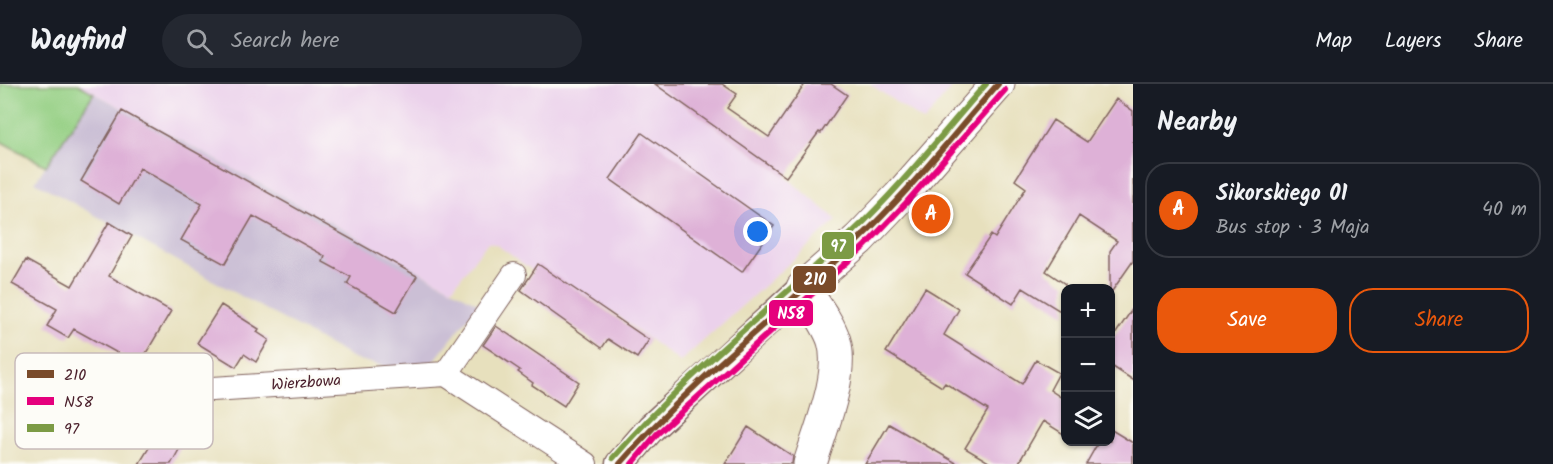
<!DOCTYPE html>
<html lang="en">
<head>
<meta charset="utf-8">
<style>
	:root { --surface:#171b24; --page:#242831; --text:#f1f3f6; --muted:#9ea1a6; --line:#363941; --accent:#ea580c }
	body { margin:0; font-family:Kalam,sans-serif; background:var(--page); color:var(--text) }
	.controls { position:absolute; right:18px; bottom:18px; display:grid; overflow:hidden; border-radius:12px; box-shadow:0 2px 4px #0004 }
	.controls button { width:54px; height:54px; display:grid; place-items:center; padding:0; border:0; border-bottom:2px solid var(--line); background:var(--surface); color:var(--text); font:30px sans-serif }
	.you { position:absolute; left:758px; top:148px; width:21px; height:21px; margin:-15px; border:4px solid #fff; border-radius:50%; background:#1a73e8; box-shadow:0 0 0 9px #1a73e833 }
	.badge { display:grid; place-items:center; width:39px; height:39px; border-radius:50%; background:var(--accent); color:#fff; font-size:20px; font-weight:700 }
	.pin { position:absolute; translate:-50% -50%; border:3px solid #fff; box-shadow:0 2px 6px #0006 }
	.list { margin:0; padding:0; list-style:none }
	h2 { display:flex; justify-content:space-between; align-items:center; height:78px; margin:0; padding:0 24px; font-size:26px }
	h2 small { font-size:20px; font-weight:400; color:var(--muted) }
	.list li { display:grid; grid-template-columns:39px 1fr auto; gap:18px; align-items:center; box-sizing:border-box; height:96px; margin:0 12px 12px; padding:0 12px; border:2px solid var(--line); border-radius:24px }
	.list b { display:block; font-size:22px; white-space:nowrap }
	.list p { margin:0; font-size:20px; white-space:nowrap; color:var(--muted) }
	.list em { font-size:20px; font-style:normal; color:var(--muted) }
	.actions { display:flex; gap:12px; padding:18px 24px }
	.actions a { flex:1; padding:14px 0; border:2px solid var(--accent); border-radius:24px; text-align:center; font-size:21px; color:var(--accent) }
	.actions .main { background:var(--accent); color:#fff }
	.icon { flex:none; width:33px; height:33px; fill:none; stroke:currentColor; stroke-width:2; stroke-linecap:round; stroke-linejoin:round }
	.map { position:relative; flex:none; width:1133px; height:380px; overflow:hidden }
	header { display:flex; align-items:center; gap:36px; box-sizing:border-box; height:84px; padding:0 30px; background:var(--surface); border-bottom:2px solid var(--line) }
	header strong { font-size:28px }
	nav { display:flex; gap:33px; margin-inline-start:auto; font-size:21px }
	.search { width:420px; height:54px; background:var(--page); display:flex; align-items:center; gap:15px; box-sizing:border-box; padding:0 21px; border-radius:33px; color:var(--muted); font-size:22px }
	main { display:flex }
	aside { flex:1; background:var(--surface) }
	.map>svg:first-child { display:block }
</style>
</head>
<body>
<header>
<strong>Wayfind</strong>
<div class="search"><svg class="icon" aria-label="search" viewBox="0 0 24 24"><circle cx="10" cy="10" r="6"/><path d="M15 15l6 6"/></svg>Search here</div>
<nav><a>Map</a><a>Layers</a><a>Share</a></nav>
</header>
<main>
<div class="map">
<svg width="1133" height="380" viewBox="0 0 1133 380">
	<rect width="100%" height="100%" fill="#fdfcf7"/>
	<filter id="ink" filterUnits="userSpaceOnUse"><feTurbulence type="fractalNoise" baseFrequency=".0167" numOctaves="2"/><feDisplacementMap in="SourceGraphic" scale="12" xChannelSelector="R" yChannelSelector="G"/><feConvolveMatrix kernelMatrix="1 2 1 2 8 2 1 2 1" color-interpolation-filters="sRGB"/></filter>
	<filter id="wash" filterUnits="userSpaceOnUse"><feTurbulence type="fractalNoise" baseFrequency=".008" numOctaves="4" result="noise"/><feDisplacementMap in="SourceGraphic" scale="24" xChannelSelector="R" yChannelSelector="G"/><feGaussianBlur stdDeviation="1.35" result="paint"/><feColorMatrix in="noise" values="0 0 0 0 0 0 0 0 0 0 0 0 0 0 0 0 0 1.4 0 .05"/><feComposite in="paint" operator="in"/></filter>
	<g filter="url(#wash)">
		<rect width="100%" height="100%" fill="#e7e0bd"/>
		<!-- built -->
		<path fill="#ebd1eb" d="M78,0H674L667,9L786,93L837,136L680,278L619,233L538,181L533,187L497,161L488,158L452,205Z
			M870,0H954L924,38Z"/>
		<!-- industrial -->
		<path fill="#cbbfd5" d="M94,9L479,220L431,281L386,283L355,275L35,98Z"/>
		<!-- green -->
		<path fill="#94cf83" stroke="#6f7757" stroke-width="1.5" d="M0,0H78L94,9L46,82L0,57Z"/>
		<g id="blocks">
			<!-- building -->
			<path fill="#deb1d7" d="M655,0H722L737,10L727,24L769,53L805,0H831L847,11L821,49L819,48L786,93Z
				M1116,15L1133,27V177L1110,210V167L1117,157L1079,132L1046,187L1065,200V230L1023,204L1013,220L965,189L991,151L995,154L1026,104L1015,96L1053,36L1087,58Z
				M122,27L417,192L396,228L347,200L351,193L323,178L325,172L253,132L225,180L181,156L202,120L140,84L119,120L81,97Z
				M642,49L774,142L742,188L610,95Z
				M109,138L132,152L109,192L171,227L139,281L74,245L68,254L47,242L57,225L12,200L26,176L72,202Z
				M538,180L649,256L637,274L608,255L602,264L521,206Z
				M925,204L959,225L944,251L1022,300L1036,276L1059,289L1050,306L1065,316V351L1043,337L1018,380H992L965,364L988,326L945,299L942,303L886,268Z
				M221,221L259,245L257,248L269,256L256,278L244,270L236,283L197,259Z
				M1133,224V296L1110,281V258Z
				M496,242L579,298L564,322L532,301L533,299L518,288L520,286L483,261Z
				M889,340L958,380H865Z
				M748,343L793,372L792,380H725Z
				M1110,345L1133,359V380H1086L1099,357H1110Z
				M158,349L181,362L171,380H139Z"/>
		</g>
	</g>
	<g filter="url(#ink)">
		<use href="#blocks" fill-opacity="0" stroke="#81635e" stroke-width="1.5"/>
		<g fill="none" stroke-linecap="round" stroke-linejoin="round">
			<!-- minor casing -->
			<g stroke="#81635e" stroke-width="26">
				<path id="minor" d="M446,290L514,191
					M166,308L446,290L585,380"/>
			</g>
			<!-- tertiary casing -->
			<g stroke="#81635e" stroke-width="31">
				<path id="tertiary" d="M620,380L651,344L803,204"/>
			</g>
			<!-- secondary casing -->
			<g stroke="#81635e" stroke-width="35">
				<path id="secondary" d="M810,380C820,346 844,291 834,257C828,238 813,220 803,204L859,155L899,113L998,0"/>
			</g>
			<!-- minor -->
			<use href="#minor" stroke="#fff" stroke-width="24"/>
			<!-- tertiary -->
			<use href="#tertiary" stroke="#fff" stroke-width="28"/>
			<!-- secondary -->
			<use href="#secondary" stroke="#fff" stroke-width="33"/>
			<!-- bus-1 casing -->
			<g stroke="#fdfcf7" stroke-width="10">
				<path id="bus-1" d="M620,380C691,297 779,230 858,156C909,108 952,52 998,0"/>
			</g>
			<!-- bus-2 casing -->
			<g stroke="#fdfcf7" stroke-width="10">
				<path id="bus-2" d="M632,380L657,350L866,161L906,119L1005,6"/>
			</g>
			<!-- bus-3 casing -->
			<g stroke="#fdfcf7" stroke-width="10">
				<path id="bus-3" d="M613,374C685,291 772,224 852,149C900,104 942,50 986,0"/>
			</g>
			<!-- bus-1 -->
			<use href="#bus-1" stroke="#7a4b2a" stroke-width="6"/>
			<!-- bus-2 -->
			<use href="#bus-2" stroke="#e5007d" stroke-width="6"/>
			<!-- bus-3 -->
			<use href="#bus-3" stroke="#7c9b45" stroke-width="6"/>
		</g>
	</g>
	<g text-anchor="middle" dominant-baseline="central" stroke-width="4.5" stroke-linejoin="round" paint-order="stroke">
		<!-- street labels -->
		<g font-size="16" fill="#4a1f2b" stroke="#fdfcf7">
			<text transform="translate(306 299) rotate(-4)">Wierzbowa</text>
		</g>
	</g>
	<!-- legend -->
	<rect x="15" y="269" width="198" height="96" rx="9" fill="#fdfcf7" stroke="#c7baba" stroke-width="1.5"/>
	<rect x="27" y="286" width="27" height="8" fill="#7a4b2a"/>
	<rect x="27" y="313" width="27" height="8" fill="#e5007d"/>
	<rect x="27" y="340" width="27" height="8" fill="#7c9b45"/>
	<g font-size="16" fill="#4a1f2b">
		<text x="64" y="296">210</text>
		<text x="64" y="323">N58</text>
		<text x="64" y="350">97</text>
	</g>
	<g stroke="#fdfcf7" stroke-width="2">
		<rect x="821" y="147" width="34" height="29" rx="6" fill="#7c9b45"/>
		<rect x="792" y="181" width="45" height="29" rx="6" fill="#7a4b2a"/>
		<rect x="768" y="215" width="46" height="28" rx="6" fill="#e5007d"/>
	</g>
	<g font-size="16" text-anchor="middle" font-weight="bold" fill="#fff">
		<text x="838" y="168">97</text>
		<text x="815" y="201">210</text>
		<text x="791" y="235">N58</text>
	</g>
</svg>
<div class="controls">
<button>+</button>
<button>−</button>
<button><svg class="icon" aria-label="layers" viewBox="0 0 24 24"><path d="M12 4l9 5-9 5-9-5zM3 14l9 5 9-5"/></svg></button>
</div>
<div class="you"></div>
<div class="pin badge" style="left:931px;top:130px">A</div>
</div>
<aside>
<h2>Nearby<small></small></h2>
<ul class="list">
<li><span class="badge">A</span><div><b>Sikorskiego 01</b><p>Bus stop · 3 Maja</p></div><em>40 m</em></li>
</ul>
<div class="actions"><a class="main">Save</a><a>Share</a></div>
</aside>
</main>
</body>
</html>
